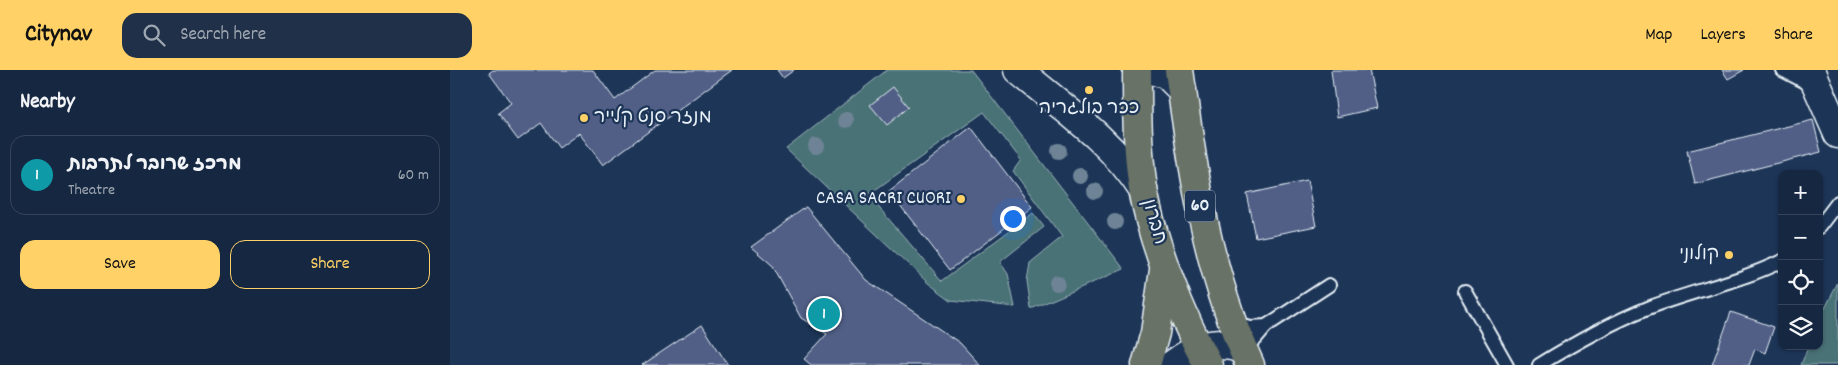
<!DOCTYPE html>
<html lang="en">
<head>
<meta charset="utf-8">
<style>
	:root { --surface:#162841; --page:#1f3048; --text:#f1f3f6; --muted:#9ea6b1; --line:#35445a; --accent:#ffd166 }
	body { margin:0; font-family:Dekko,"Playpen Sans Hebrew",sans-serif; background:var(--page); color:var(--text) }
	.controls { position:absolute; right:15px; bottom:15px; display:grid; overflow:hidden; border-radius:10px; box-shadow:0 1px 4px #0004 }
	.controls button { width:45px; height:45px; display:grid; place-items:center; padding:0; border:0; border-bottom:1px solid var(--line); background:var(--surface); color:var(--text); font:25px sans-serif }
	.you { position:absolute; left:562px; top:148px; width:18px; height:18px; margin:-12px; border:4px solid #fff; border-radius:50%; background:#1a73e8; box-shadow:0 0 0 8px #1a73e833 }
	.badge { display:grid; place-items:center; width:32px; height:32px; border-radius:50%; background:var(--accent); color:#fff; font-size:16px; font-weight:700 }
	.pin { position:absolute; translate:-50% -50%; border:2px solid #fff; box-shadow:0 1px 5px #0006 }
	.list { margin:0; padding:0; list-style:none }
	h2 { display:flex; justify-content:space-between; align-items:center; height:65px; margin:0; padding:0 20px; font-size:21px }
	h2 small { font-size:16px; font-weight:400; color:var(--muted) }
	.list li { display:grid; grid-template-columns:32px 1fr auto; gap:15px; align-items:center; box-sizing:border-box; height:80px; margin:0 10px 10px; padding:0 10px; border:1px solid var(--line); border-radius:15px }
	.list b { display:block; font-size:19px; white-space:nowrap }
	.list p { margin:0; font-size:16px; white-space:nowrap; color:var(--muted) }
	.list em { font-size:16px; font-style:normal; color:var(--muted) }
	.actions { display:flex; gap:10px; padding:15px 20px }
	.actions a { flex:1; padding:11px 0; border:1px solid var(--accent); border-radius:15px; text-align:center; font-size:18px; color:var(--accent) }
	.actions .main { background:var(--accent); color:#111 }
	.icon { flex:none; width:28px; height:28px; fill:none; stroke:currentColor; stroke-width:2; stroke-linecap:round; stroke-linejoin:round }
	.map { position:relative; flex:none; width:1388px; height:295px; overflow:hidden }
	header { display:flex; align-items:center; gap:30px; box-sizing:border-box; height:70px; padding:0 25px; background:var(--accent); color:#111 }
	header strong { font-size:24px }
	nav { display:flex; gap:28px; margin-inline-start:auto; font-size:18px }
	.search { width:350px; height:45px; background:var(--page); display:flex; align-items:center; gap:12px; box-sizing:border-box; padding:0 18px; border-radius:15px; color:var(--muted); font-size:19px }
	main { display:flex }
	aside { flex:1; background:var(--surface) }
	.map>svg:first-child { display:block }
</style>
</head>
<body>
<header>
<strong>Citynav</strong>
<div class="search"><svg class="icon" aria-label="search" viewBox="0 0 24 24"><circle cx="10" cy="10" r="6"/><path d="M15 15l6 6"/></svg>Search here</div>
<nav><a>Map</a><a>Layers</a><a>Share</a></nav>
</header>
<main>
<aside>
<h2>Nearby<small></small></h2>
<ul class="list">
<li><span class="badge" style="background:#0f9aa8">1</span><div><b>מרכז שרובר לתרבות</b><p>Theatre</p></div><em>60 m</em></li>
</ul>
<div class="actions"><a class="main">Save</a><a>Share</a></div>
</aside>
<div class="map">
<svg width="1388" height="295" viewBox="0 0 1388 295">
	<rect width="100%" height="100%" fill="#1d3557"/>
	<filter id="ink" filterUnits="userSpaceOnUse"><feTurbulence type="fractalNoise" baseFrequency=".02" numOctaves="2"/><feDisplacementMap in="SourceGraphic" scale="10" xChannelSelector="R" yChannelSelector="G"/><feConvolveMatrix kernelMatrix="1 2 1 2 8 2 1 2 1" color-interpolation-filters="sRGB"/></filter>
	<g filter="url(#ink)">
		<!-- green -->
		<path fill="#4a7276" stroke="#99b2b7" d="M437,0H521L674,199L581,239L577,211L580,193L612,167L563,101L571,90L534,42L418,125L492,211L583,143L594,157L550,192L558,204L565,237L501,230L478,213L336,79Z
			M1388,213V295H1351L1358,276H1369V250Z"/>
		<!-- building -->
		<path fill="#515f87" stroke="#e8f1f8" d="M43,0H143L165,30L205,0H282L153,95L129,63L109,78L91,53L68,70L48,43L61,33L39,3Z
			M327,0H344L333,8Z
			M881,0H919L927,38L887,47Z
			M1272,0H1294L1278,9Z
			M443,17L459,37L437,55L420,35Z
			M1363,50L1371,82L1245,114L1237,81Z
			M521,57L582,137L500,200L439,121Z
			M857,111L866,156L806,168L797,124Z
			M356,137L416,210L510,273L530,295H361L354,289L377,264L351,248L322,195L301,177Z
			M1281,242L1324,257L1315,283L1305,279L1299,295H1262Z
			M252,255L278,295H192Z"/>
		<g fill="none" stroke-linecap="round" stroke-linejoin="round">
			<!-- service casing -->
			<g stroke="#e8f1f8" stroke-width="16">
				<path id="service" d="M1332,0L1363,16
					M1369,157L1388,132
					M1015,221L1057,295
					M783,251L799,257L816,256
					M793,278L806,268L816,256L879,215
					M1089,295C1123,274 1160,253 1198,238C1242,221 1289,212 1332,191"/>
			</g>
			<!-- tertiary casing -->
			<g stroke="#e8f1f8" stroke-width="31">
				<path id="tertiary" d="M568,0C612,37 662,71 693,120
					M700,0L716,4L732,20
					M1360,0L1388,64
					M722,295C746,277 763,268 793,278"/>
			</g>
			<!-- trunk casing -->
			<g stroke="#e8f1f8" stroke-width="31">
				<path id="trunk" d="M687,0C687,40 687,79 693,119C702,171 732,248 758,295
					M729,0C743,101 757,202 800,295
					M696,295L705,263L714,200"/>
			</g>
			<!-- service -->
			<use href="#service" stroke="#1d3557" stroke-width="12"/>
			<!-- tertiary -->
			<use href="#tertiary" stroke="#1d3557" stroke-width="28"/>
			<!-- trunk -->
			<use href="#trunk" stroke="#697266" stroke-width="28"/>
		</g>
		<!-- trees -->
		<g fill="#6e8496">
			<circle cx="396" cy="50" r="8"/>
			<circle cx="366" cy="76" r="8"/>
			<circle cx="609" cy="81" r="8"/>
			<circle cx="630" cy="106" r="8"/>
			<circle cx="645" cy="121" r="8"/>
			<circle cx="665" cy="152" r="8"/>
			<circle cx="607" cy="213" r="8"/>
		</g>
	</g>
	<!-- markers -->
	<g fill="#ffd166" stroke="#1d3557" stroke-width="2">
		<circle cx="639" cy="20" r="5"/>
		<circle cx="134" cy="48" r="5"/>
		<circle cx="511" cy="129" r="5"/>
		<circle cx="1279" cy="185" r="5"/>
	</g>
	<g text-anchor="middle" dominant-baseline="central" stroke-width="4.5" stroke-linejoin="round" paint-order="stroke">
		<!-- shield labels -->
		<rect fill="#1d3557" stroke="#abb9c8" stroke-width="1" x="735" y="120.5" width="30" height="31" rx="4"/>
		<g font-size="18" font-weight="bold" fill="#e8f1f8">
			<text x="750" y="136">60</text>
		</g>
		<!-- poi labels -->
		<g font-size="19" fill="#e8f1f8" stroke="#1d3557" text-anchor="end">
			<text x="639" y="39" text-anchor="middle">ככר בולגריה</text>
			<text x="144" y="48" text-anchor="start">מנזר סנט קלייר</text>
			<text x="501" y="129">CASA SACRI CUORI</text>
			<text x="1269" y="185">קולוני</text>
		</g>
		<!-- street labels -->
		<g font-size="19" fill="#e8f1f8" stroke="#1d3557">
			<text transform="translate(703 152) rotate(74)">חברון</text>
		</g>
	</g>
</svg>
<div class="controls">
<button>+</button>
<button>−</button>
<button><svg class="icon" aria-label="locate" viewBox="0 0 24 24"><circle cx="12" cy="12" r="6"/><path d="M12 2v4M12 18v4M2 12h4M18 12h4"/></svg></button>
<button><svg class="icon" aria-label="layers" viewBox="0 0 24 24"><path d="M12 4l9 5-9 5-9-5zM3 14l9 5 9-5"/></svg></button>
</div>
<div class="you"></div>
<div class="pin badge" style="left:374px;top:244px;background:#0f9aa8">1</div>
</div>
</main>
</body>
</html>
